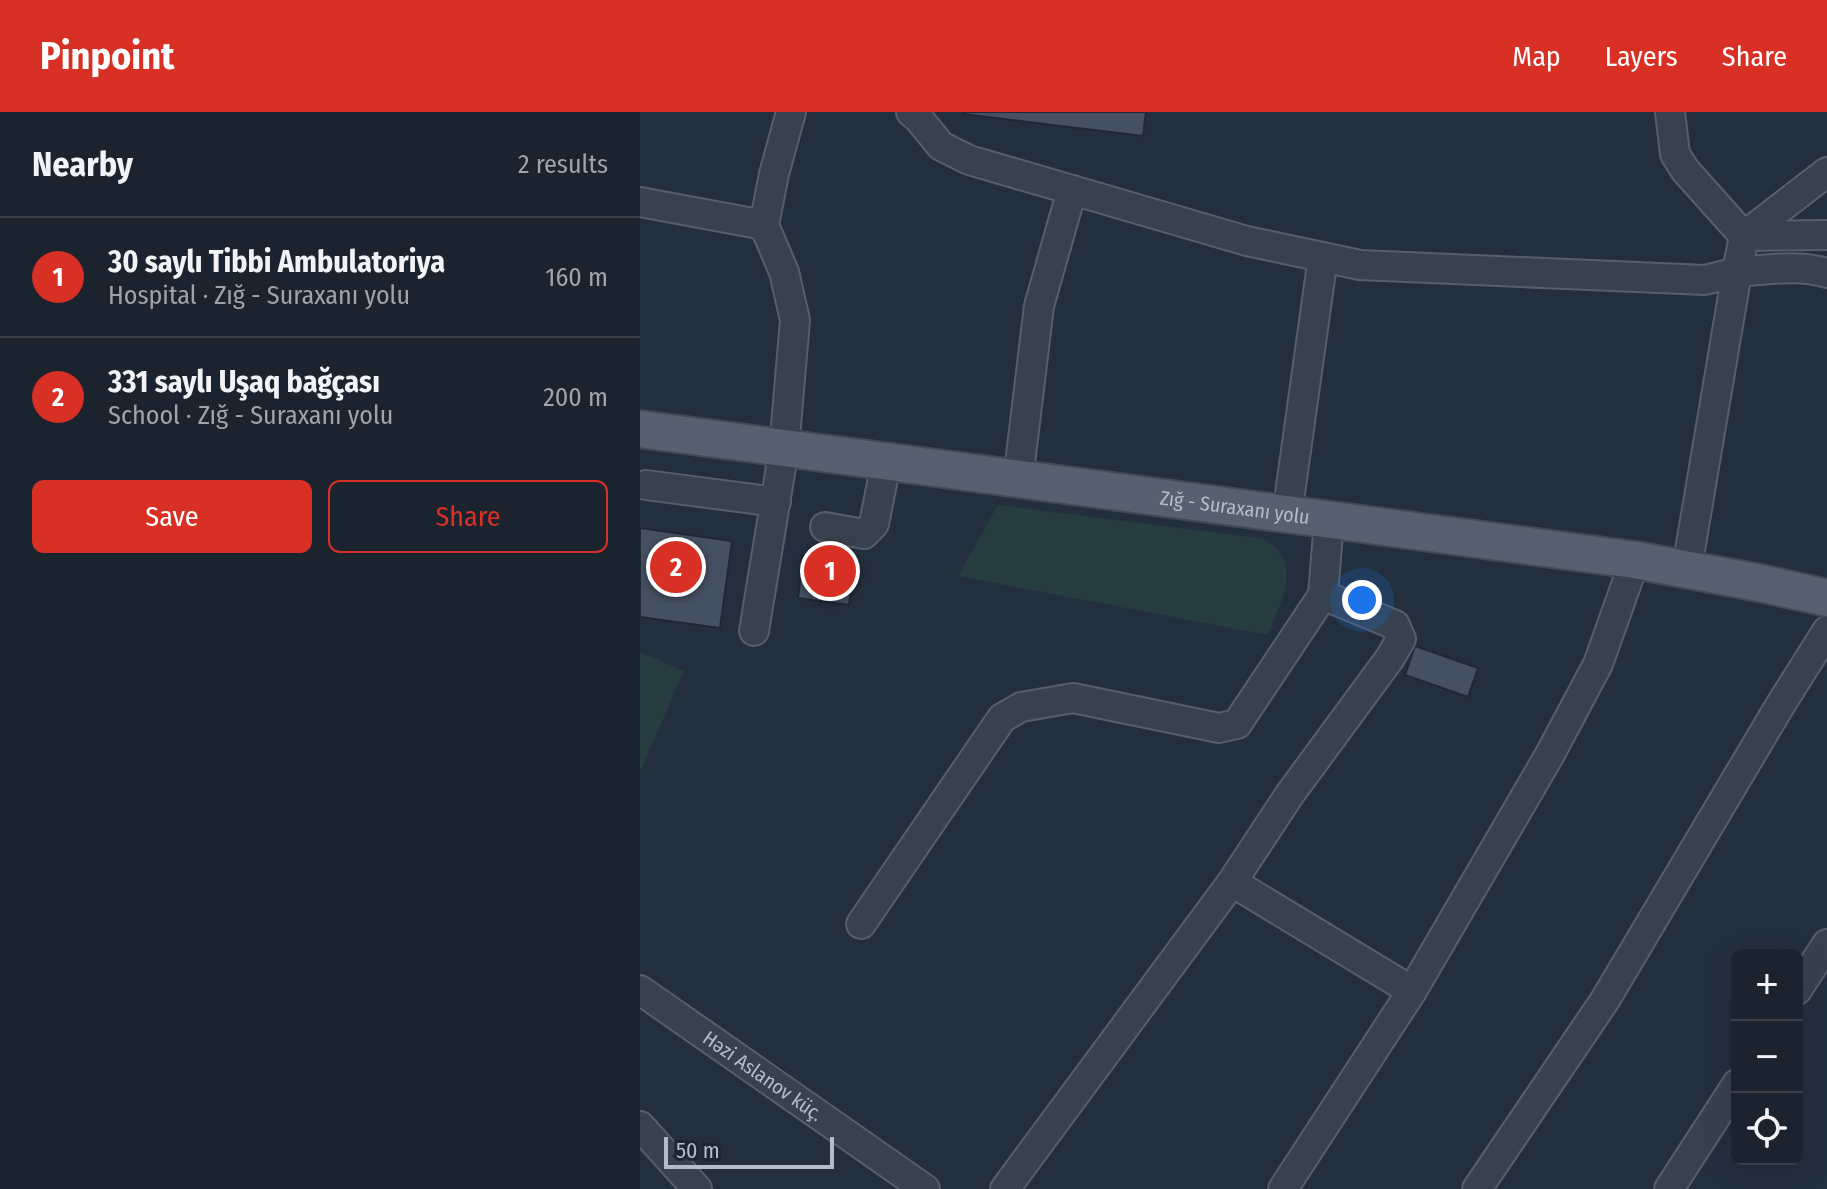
<!DOCTYPE html>
<html lang="en">
<head>
<meta charset="utf-8">
<style>
	:root { --surface:#1b232e; --page:#282f3a; --text:#f1f3f6; --muted:#a0a4aa; --line:#39404a; --accent:#d93025 }
	body { margin:0; font-family:"Fira Sans Condensed",sans-serif; background:var(--page); color:var(--text) }
	.controls { position:absolute; right:24px; bottom:24px; display:grid; overflow:hidden; border-radius:12px; box-shadow:0 8px 32px #0002 }
	.controls button { width:72px; height:72px; display:grid; place-items:center; padding:0; border:0; border-bottom:2px solid var(--line); background:var(--surface); color:var(--text); font:40px sans-serif }
	.scale { position:absolute; left:24px; bottom:20px; width:170px; box-sizing:border-box; padding-left:8px; border:4px solid #b4bcc9; border-top:0; font-size:22px; line-height:28px; white-space:nowrap; color:#b4bcc9; -webkit-text-stroke:6px #1d2633; paint-order:stroke }
	.you { position:absolute; left:722px; top:488px; width:28px; height:28px; margin:-20px; border:6px solid #fff; border-radius:50%; background:#1a73e8; box-shadow:0 0 0 12px #1a73e833 }
	.badge { display:grid; place-items:center; width:52px; height:52px; border-radius:50%; background:var(--accent); color:#fff; font-size:26px; font-weight:700 }
	.pin { position:absolute; translate:-50% -50%; border:4px solid #fff; box-shadow:0 2px 8px #0006 }
	.list { margin:0; padding:0; list-style:none }
	h2 { display:flex; justify-content:space-between; align-items:center; height:104px; margin:0; padding:0 32px; font-size:34px }
	h2 small { font-size:26px; font-weight:400; color:var(--muted) }
	.list li { display:grid; grid-template-columns:52px 1fr auto; gap:24px; align-items:center; box-sizing:border-box; height:120px; padding:0 32px; border-top:2px solid var(--line) }
	.list b { display:block; font-size:30px; white-space:nowrap }
	.list p { margin:0; font-size:26px; white-space:nowrap; color:var(--muted) }
	.list em { font-size:26px; font-style:normal; color:var(--muted) }
	.actions { display:flex; gap:16px; padding:24px 32px }
	.actions a { flex:1; padding:18px 0; border:2px solid var(--accent); border-radius:12px; text-align:center; font-size:28px; color:var(--accent) }
	.actions .main { background:var(--accent); color:#fff }
	.icon { flex:none; width:44px; height:44px; fill:none; stroke:currentColor; stroke-width:2; stroke-linecap:round; stroke-linejoin:round }
	.map { position:relative; flex:none; width:1187px; height:1077px; overflow:hidden }
	header { display:flex; align-items:center; gap:48px; box-sizing:border-box; height:112px; padding:0 40px; background:var(--accent); color:#fff }
	header strong { font-size:38px }
	nav { display:flex; gap:44px; margin-inline-start:auto; font-size:28px }
	main { display:flex }
	aside { flex:1; background:var(--surface) }
	.map>svg:first-child { display:block }
</style>
</head>
<body>
<header>
<strong>Pinpoint</strong>
<nav><a>Map</a><a>Layers</a><a>Share</a></nav>
</header>
<main>
<aside>
<h2>Nearby<small>2 results</small></h2>
<ul class="list">
<li><span class="badge">1</span><div><b>30 saylı Tibbi Ambulatoriya</b><p>Hospital · Zığ - Suraxanı yolu</p></div><em>160 m</em></li>
<li><span class="badge">2</span><div><b>331 saylı Uşaq bağçası</b><p>School · Zığ - Suraxanı yolu</p></div><em>200 m</em></li>
</ul>
<div class="actions"><a class="main">Save</a><a>Share</a></div>
</aside>
<div class="map">
<svg width="1187" height="1077" viewBox="0 0 1187 1077">
	<rect width="100%" height="100%" fill="#242f3e"/>
	<!-- green -->
	<path fill="#263c3f" d="M358,393L625,427C664,453 641,488 628,523L318,464Z
		M0,540L44,559L0,660Z"/>
	<!-- building -->
	<path fill="#455162" stroke="#1f2835" stroke-width="2" d="M324,0H506L503,24L323,2Z
		M0,416L92,429L80,516L0,505Z
		M163,443L215,450L209,493L158,486Z
		M775,534L838,556L828,585L765,563Z"/>
	<g fill="none" stroke-linecap="round" stroke-linejoin="round">
		<!-- minor casing -->
		<g stroke="#565f6c" stroke-width="32">
			<g id="minor">
				<path d="M271,0L279,7L301,34L329,48L607,129L720,153L1065,168L1097,160L1104,124L1187,60"/>
				<path d="M1030,0L1035,42L1045,58L1104,124L1187,123"/>
				<path d="M0,90L124,113"/>
				<path d="M378,368L399,194L432,78"/>
				<path d="M6,373L136,390"/>
				<path d="M647,403L683,145"/>
				<path d="M185,415L224,422L234,412L246,351"/>
				<path d="M1047,456L1097,160C1127,158 1158,152 1187,161"/>
				<path d="M114,519L144,337L155,208L144,160L124,113L134,62L151,0"/>
				<path d="M592,770L772,879"/>
				<path d="M221,812L362,606L381,595L433,586L579,616L597,612L683,483"/>
				<path id="s1" d="M0,878L285,1077"/>
				<path d="M1157,878L1187,832"/>
				<path d="M0,1014L57,1077"/>
				<path d="M365,1077L592,770L650,682L750,546L761,527L755,513L683,483L689,409"/>
				<path d="M643,1077L772,879L909,644L958,552L995,448"/>
				<path d="M837,1077L965,888L1141,592L1187,519"/>
				<path d="M1029,1077L1097,972"/>
			</g>
		</g>
		<!-- major casing -->
		<g stroke="#414a57" stroke-width="40">
			<g id="major">
				<path id="s2" d="M0,317L995,448L1120,471L1187,486"/>
			</g>
		</g>
		<!-- minor -->
		<use href="#minor" stroke="#38414e" stroke-width="28"/>
		<!-- major -->
		<use href="#major" stroke="#56606e" stroke-width="36"/>
	</g>
	<g text-anchor="middle" dominant-baseline="central" stroke-width="8" stroke-linejoin="round" paint-order="stroke">
		<!-- street labels -->
		<g font-size="20" fill="#b4bcc9" stroke="#1d2633">
			<text stroke="none"><textPath href="#s2" startOffset="600">Zığ - Suraxanı yolu</textPath></text>
			<text stroke="none"><textPath href="#s1" startOffset="150">Həzi Aslanov küç.</textPath></text>
		</g>
	</g>
</svg>
<div class="controls">
<button>+</button>
<button>−</button>
<button><svg class="icon" aria-label="locate" viewBox="0 0 24 24"><circle cx="12" cy="12" r="6"/><path d="M12 2v4M12 18v4M2 12h4M18 12h4"/></svg></button>
</div>
<div class="scale">50 m</div>
<div class="you"></div>
<div class="pin badge" style="left:190px;top:459px">1</div>
<div class="pin badge" style="left:36px;top:455px">2</div>
</div>
</main>
</body>
</html>
